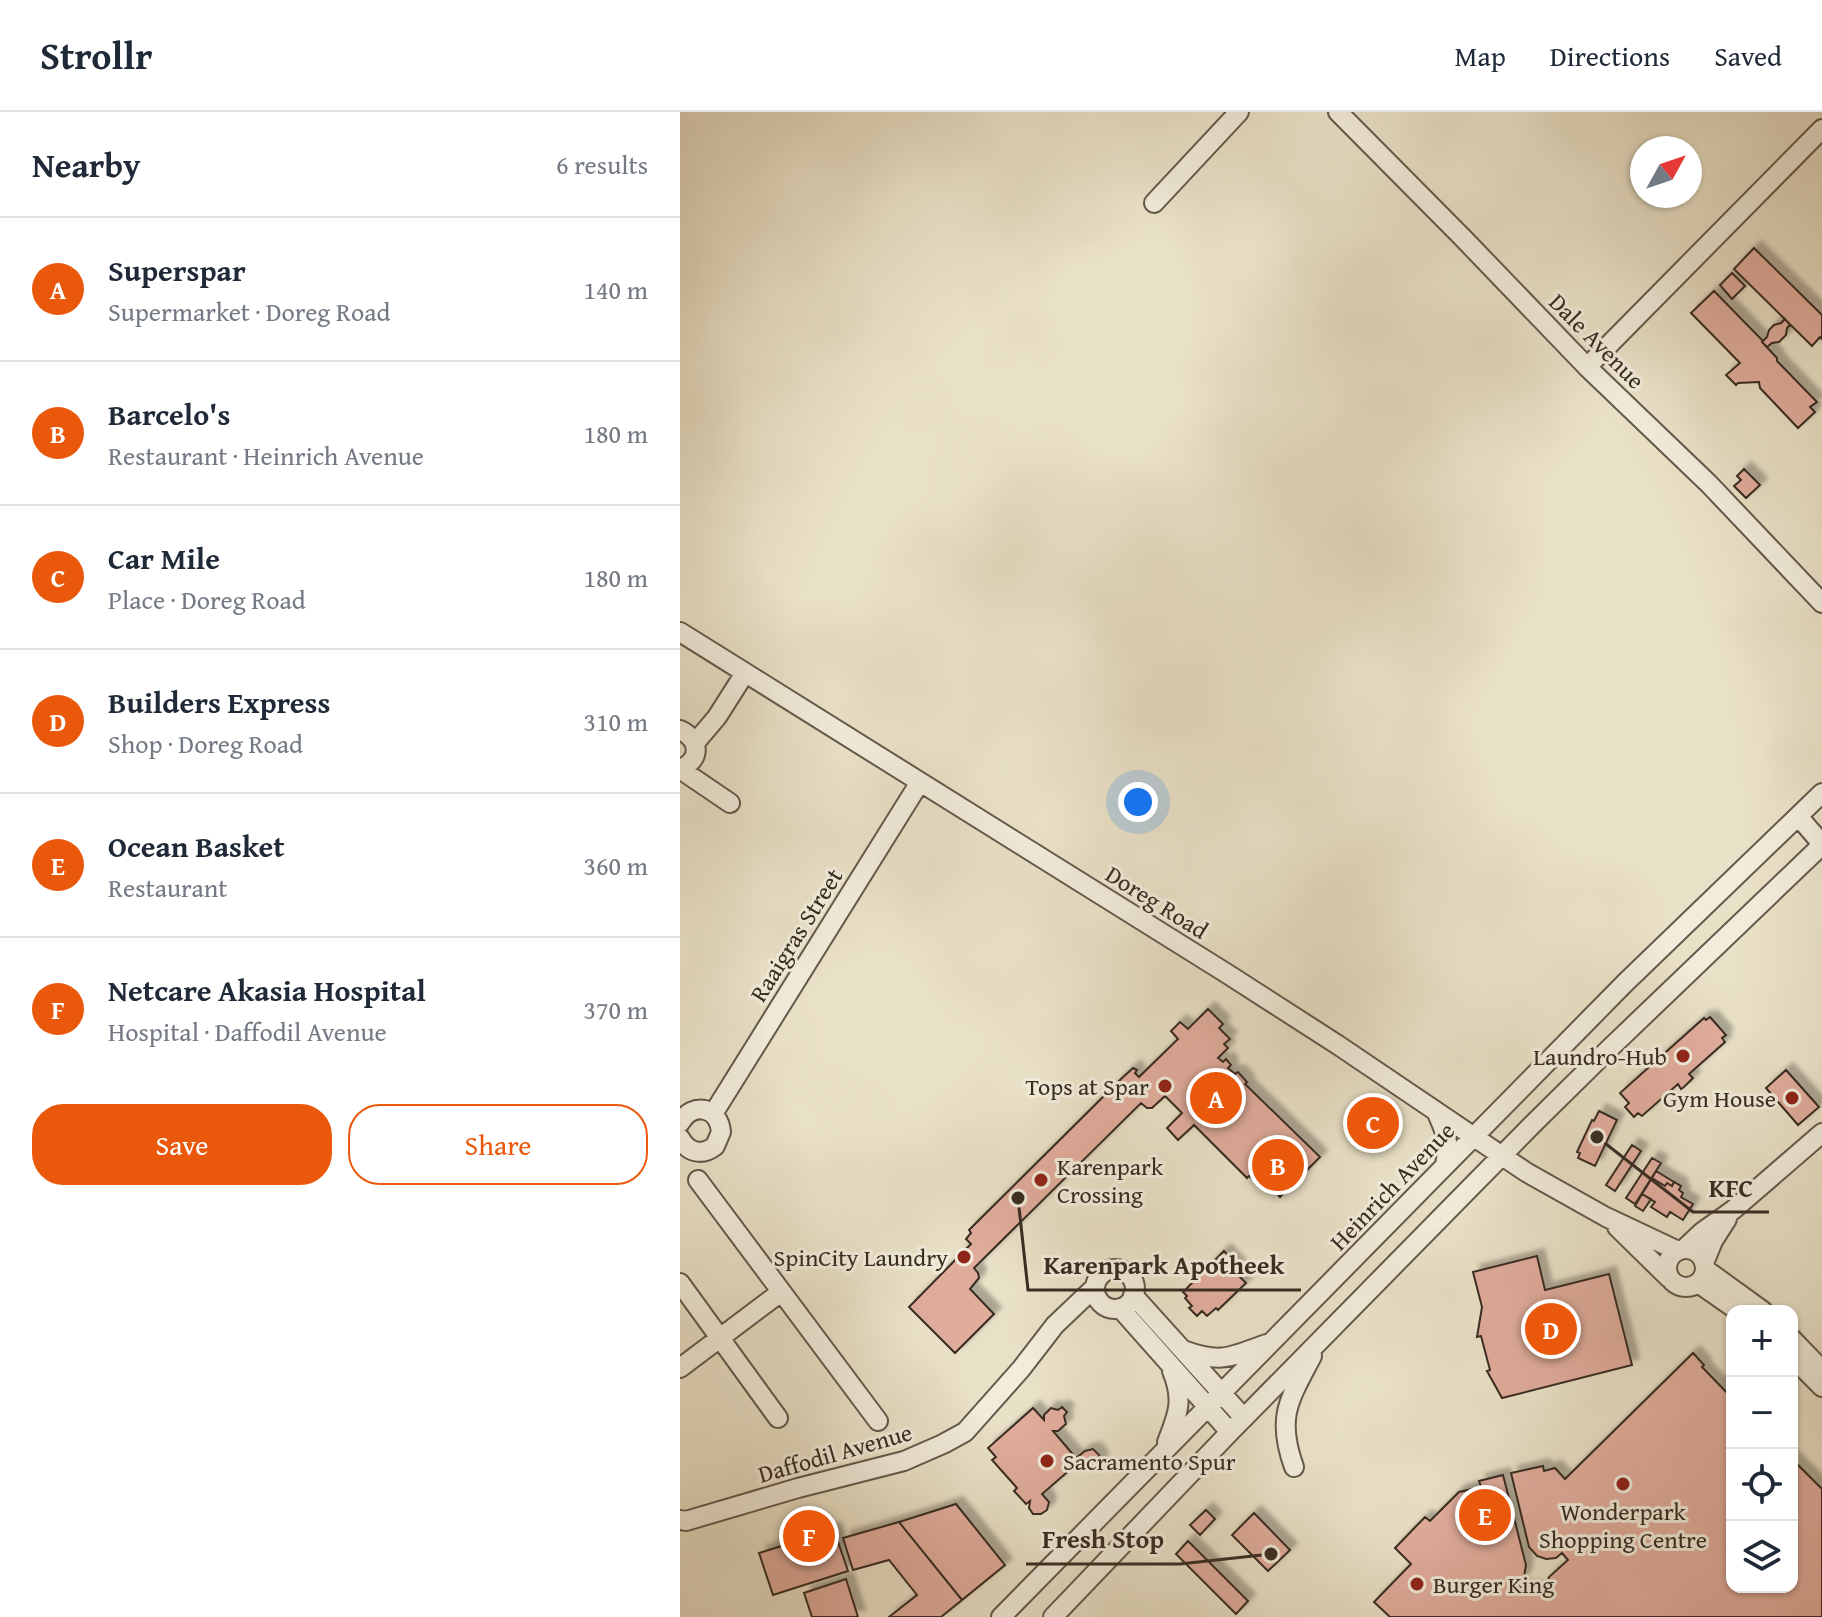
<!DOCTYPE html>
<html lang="en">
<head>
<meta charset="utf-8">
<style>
	:root { --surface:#fff; --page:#f2f2f3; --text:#1f2937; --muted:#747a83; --line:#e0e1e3; --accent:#ea580c }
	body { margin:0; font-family:"Gentium Book Plus",serif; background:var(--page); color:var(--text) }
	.controls { position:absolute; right:24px; bottom:24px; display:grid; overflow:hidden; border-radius:16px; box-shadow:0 2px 6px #0004 }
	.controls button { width:72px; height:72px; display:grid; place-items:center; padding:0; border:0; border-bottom:2px solid var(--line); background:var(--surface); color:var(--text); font:40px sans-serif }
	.compass { position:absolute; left:950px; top:24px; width:72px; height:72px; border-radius:50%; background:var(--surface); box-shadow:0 2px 6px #0004; rotate:50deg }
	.you { position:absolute; left:458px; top:690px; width:28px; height:28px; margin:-20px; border:6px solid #fff; border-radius:50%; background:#1a73e8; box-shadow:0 0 0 12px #1a73e833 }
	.badge { display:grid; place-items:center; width:52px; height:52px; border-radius:50%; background:var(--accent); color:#fff; font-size:26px; font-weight:700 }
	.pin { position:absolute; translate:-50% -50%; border:4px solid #fff; box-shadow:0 2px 8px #0006 }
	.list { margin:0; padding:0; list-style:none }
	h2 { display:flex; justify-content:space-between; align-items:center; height:104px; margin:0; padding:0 32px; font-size:34px }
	h2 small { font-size:26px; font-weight:400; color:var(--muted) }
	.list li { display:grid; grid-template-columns:52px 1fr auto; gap:24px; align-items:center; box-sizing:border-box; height:144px; padding:0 32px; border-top:2px solid var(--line) }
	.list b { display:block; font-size:30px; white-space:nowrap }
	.list p { margin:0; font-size:26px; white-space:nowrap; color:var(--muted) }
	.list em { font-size:26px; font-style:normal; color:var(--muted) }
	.actions { display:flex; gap:16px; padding:24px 32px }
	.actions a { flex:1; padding:18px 0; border:2px solid var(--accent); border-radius:32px; text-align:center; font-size:28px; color:var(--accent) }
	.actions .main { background:var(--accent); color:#fff }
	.icon { flex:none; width:44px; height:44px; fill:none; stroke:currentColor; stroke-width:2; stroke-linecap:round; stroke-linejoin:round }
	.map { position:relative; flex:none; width:1142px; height:1505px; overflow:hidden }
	header { display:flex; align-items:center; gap:48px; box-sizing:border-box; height:112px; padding:0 40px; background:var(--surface); border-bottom:2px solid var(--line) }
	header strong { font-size:38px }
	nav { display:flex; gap:44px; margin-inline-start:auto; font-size:28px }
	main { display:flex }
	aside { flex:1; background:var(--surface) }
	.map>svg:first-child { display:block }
</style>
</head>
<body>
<header>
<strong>Strollr</strong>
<nav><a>Map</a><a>Directions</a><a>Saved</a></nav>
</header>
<main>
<aside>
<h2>Nearby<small>6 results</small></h2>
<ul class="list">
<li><span class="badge">A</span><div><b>Superspar</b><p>Supermarket · Doreg Road</p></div><em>140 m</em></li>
<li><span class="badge">B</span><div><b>Barcelo's</b><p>Restaurant · Heinrich Avenue</p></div><em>180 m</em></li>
<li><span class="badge">C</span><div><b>Car Mile</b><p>Place · Doreg Road</p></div><em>180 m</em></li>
<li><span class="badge">D</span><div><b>Builders Express</b><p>Shop · Doreg Road</p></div><em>310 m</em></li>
<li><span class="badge">E</span><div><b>Ocean Basket</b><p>Restaurant</p></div><em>360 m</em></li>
<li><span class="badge">F</span><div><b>Netcare Akasia Hospital</b><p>Hospital · Daffodil Avenue</p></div><em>370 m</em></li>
</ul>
<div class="actions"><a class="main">Save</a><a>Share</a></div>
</aside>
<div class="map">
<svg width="1142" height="1505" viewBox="0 0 1142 1505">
	<defs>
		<filter id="shadow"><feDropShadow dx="7" dy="-7" stdDeviation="2" flood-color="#0004"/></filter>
	</defs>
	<rect width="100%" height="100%" fill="#e9e1c7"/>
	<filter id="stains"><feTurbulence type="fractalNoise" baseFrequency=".0025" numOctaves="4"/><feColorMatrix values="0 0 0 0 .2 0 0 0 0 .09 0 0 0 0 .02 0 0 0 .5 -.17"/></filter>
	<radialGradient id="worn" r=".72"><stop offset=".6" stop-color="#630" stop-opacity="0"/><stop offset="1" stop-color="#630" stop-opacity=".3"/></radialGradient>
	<!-- building -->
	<path fill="#e0ac9c" stroke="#382c22" stroke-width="2" filter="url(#shadow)" d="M1074,136L1142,203V227L1140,225L1132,234L1054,157Z
		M1052,161L1065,174L1052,187L1040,173Z
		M1034,179L1083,229L1082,230L1097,246V249L1137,290L1130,295L1135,300L1118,316L1080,276L1079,270L1058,271L1056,273L1046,263L1060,251L1011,201Z
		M1105,207L1110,213L1107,216L1106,223L1099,230L1092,231L1087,235L1082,230L1087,225L1089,218L1094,213L1101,211Z
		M1064,357L1080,373L1066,386L1054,374L1061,368L1057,364Z
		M528,897L543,912L539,916L550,927L544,932L548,936L538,946L543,950L546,947L551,953L548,956L555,962L558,960L567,970L565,972L640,1045L600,1085L589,1073L577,1070L569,1064L567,1066L514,1013L498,1028L487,1016L502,1001L485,984L472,996H467L461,991L294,1156L298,1161L299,1166L290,1177L314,1202L275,1241L229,1195L291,1132L286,1127L291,1121L289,1118L441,967L453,956L457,958L455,961L459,965L498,927L491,919L500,910L508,917Z
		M1030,905L1046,923L1042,926L1045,930L1009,962L1013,966L1004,975L1001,977L998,972L962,1004L958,1001L954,1005L945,995L949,991L940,981L1024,906L1026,908Z
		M1106,958L1139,995L1118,1013L1086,976Z
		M693,998L702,1006L692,1015L684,1006Z
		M919,999L937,1008L915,1054L898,1046L900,1041L897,1040L912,1008L914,1009Z
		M952,1033L961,1039L935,1079L926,1073Z
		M972,1046L981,1051L955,1092L946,1086Z
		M976,1059L994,1070L992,1074L987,1071L985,1074L972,1066Z
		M972,1066L985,1074L987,1071L992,1074L994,1070L1001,1074L999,1078L1003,1081L1001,1085L1013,1092L1003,1108L990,1100L987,1105L971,1095L975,1090L962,1082Z
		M962,1082L971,1087L963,1099L955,1094Z
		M544,1139L559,1155L554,1159L566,1171L538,1198L536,1196L527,1204L522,1199L517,1204L509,1196L512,1194L505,1186L507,1184L503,1180Z
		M857,1144L865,1178L929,1162L952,1253L822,1286L807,1259L810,1258L801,1224L797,1225L802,1195L793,1160Z
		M1013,1241L1024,1253L1022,1255L1052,1286V1475H1112V1347L1142,1377V1505H710L694,1490L731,1452L715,1436L745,1405L750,1409L779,1380L801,1375L799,1369L823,1363L846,1453L844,1465L836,1475L865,1478L869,1465L888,1448L882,1441L876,1446L866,1447L857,1444L849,1435L831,1361L863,1354L864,1359L875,1356L885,1367Z
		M382,1295L387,1300L384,1304L386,1312L378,1319H373L396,1346L405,1339L413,1337L419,1343L421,1350L414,1357H405L399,1350L362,1382L369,1390L367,1398L361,1402H353L349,1396L350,1389L346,1392L334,1379L337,1376L312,1348L316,1345L308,1336L353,1296L364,1308V1303L371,1296L378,1298Z
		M276,1392L325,1453L282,1488L219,1410Z
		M526,1398L535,1407L520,1423L510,1413Z
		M574,1401L610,1438L588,1459L552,1423Z
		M219,1410L282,1488L261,1505H209L237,1483L209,1448L173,1458L163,1426Z
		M154,1418L168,1459L93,1483L79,1441Z
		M508,1429L568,1489L556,1502L496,1442Z
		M166,1467L178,1505H132L124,1481Z"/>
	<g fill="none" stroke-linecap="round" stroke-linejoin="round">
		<!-- minor casing -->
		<g stroke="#64594b" stroke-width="22">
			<path id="minor" d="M658,0L783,126L907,255L1029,372L1142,491
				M474,91L559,0
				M907,255L1142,17
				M0,520L546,861L658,933L846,1060L926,1105L998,1139
				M0,618C21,628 21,648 0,657
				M15,631L37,605L65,561
				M0,657L50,691
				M1118,704L1142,732
				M756,999C766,1022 770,1027 765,1053
				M33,1002L240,670
				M0,1011C13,989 39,995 41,1020L35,1034C22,1044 8,1041 0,1026
				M18,1068L198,1309
				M937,1115L989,1166
				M987 1156a19 19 0 1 1 38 0a19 19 0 1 1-38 0Z
				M1004,1137L1022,1120L1053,1098L1142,1021
				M1024,1151L1033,1129L1047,1107
				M1025,1157L1083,1199
				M415 1177a20 20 0 1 1 40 0a20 20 0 1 1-40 0Z
				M0,1171L98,1306
				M1018,1171L1058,1199
				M453,1183L564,1306
				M440,1196L550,1320
				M1112,1227L1142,1258
				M503,1238C542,1252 550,1245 586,1232
				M1112,1245L1142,1275
				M0,1256L101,1180
				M487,1330C498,1302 504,1288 492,1259
				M614,1355C596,1305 609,1288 632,1244
				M0,1408L6,1409L118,1376L224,1349L263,1332L285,1320L341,1257L375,1213L415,1175
				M321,1505L945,871L1142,681
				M373,1505L550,1320L853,1012L929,937L1142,733"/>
		</g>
		<!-- minor -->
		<use href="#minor" stroke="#f1ecdb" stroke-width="18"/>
	</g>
	<!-- markers -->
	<g fill="#8f2418" stroke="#f1ecdb" stroke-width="3">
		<circle cx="1003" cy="944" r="8"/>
		<circle cx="485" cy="974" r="8"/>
		<circle cx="1112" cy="986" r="8"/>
		<circle cx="361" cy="1068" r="8"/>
		<circle cx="284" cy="1145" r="8"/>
		<circle cx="367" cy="1349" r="8"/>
		<circle cx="943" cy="1372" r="8"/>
		<circle cx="737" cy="1472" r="8"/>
	</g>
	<g text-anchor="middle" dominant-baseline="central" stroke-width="6" stroke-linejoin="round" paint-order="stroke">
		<!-- street labels -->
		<g font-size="24" fill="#382c22" stroke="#f1ecdb">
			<text transform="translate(917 229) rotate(45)">Dale Avenue</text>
			<text transform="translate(477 790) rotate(32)">Doreg Road</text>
			<text transform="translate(116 823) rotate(-58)">Raaigras Street</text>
			<text transform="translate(712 1074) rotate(-46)">Heinrich Avenue</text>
			<text transform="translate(155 1341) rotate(-16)">Daffodil Avenue</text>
		</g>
		<!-- poi labels -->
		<g font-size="24" fill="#382c22" stroke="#f1ecdb" text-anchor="end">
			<text x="987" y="944">Laundro-Hub</text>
			<text x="469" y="974">Tops at Spar</text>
			<text x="1096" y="986">Gym House</text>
			<text x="377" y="1054" text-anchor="start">Karenpark<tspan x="377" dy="28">Crossing</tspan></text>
			<text x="268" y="1145">SpinCity Laundry</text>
			<text x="383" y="1349" text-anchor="start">Sacramento Spur</text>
			<text x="943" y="1399" text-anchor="middle">Wonderpark<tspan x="943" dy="28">Shopping Centre</tspan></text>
			<text x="753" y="1472" text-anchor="start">Burger King</text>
		</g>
	</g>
	<!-- callouts -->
	<path fill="none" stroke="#382c22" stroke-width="3" d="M917 1025L1013 1100H1089M338 1086L348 1178H621M591 1442L500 1452H346"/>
	<g fill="#382c22" stroke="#f1ecdb" stroke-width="3">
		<circle cx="917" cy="1025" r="8"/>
		<circle cx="338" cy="1086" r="8"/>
		<circle cx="591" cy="1442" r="8"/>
	</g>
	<g font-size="26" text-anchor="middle" font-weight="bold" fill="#382c22" stroke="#f1ecdb" stroke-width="6" stroke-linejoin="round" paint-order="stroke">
		<text x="1051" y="1085">KFC</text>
		<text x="484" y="1162">Karenpark Apotheek</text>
		<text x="423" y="1436">Fresh Stop</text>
	</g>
	<rect width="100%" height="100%" filter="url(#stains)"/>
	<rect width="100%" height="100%" fill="url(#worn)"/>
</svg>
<div class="controls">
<button>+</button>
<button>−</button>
<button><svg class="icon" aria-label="locate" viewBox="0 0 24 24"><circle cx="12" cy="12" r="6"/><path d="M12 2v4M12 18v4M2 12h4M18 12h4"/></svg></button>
<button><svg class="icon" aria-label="layers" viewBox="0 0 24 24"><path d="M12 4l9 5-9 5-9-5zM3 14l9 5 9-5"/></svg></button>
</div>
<svg class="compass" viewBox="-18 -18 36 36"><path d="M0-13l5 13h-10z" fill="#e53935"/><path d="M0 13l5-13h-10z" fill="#747a83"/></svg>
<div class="you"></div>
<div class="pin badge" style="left:536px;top:986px">A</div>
<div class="pin badge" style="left:598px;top:1053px">B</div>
<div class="pin badge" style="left:693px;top:1011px">C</div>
<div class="pin badge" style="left:871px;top:1217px">D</div>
<div class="pin badge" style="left:805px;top:1403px">E</div>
<div class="pin badge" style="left:129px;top:1424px">F</div>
</div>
</main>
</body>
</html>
